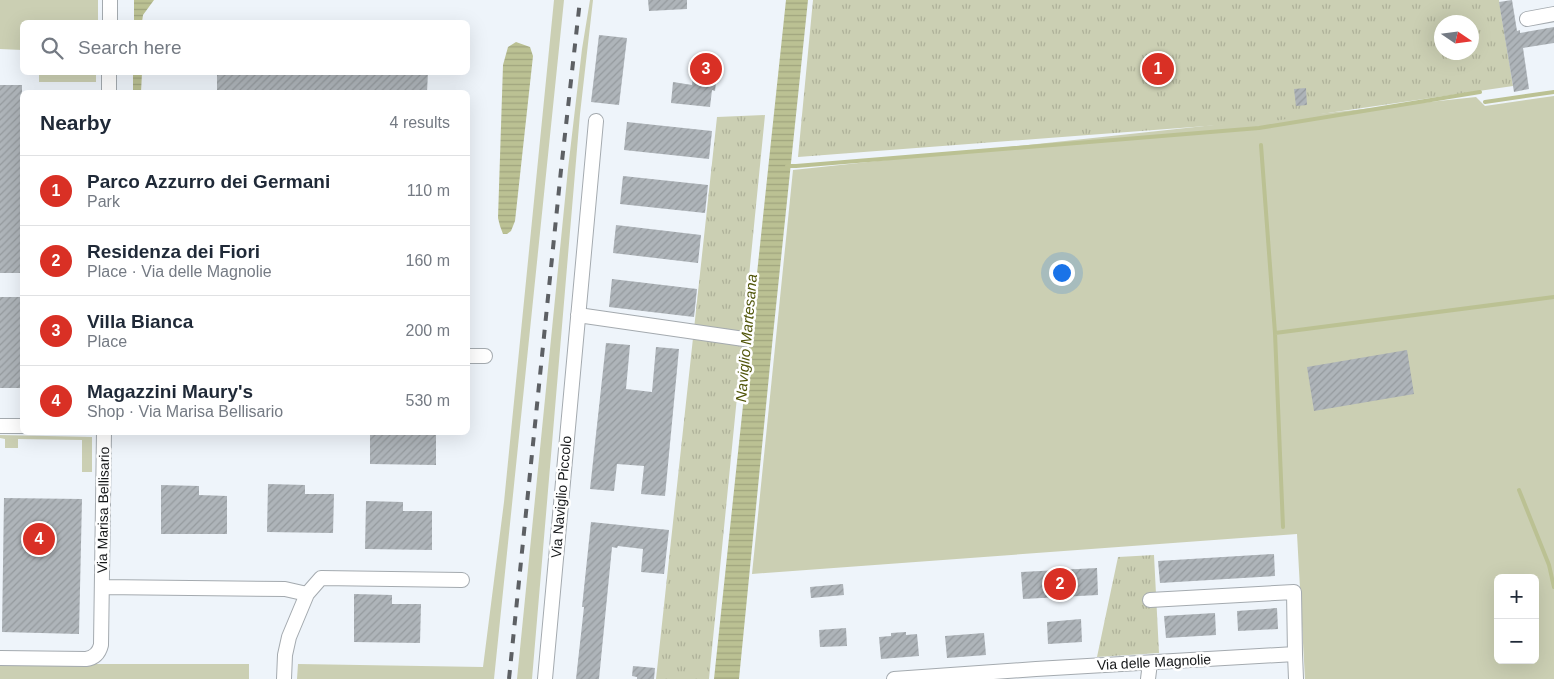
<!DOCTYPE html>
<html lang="en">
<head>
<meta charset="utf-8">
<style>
	:root { --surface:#fff; --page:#f2f2f3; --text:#1f2937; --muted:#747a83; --line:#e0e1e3; --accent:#d93025 }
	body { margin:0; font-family:Arial,sans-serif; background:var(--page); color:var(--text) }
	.controls { position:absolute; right:15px; bottom:15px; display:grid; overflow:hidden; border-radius:8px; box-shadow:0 5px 20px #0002 }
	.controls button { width:45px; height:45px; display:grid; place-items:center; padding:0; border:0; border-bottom:1px solid var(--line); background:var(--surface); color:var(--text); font:25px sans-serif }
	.compass { position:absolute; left:1434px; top:15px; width:45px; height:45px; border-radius:50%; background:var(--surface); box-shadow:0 5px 20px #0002; rotate:103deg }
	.you { position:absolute; left:1061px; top:272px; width:18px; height:18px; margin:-12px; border:4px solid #fff; border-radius:50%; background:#1a73e8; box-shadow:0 0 0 8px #1a73e833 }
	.badge { display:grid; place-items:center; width:32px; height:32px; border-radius:50%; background:var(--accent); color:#fff; font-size:16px; font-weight:700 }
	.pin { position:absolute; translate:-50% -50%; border:2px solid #fff; box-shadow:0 1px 5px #0006 }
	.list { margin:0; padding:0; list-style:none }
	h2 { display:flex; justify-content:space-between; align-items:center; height:65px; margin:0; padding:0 20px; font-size:21px }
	h2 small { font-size:16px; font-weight:400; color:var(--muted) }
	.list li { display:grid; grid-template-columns:32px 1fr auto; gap:15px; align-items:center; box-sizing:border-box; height:70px; padding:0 20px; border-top:1px solid var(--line) }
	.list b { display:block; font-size:19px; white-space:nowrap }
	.list p { margin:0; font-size:16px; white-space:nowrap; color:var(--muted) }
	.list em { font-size:16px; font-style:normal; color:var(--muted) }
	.icon { flex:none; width:28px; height:28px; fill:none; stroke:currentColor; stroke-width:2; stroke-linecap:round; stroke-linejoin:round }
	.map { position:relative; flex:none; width:1554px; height:679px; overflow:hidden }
	.search { position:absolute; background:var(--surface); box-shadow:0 5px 20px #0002; left:20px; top:20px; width:450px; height:55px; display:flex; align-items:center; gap:12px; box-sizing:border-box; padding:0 18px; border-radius:8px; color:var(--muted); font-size:19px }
	.panel { position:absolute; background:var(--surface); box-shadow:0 5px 20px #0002; left:20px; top:90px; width:450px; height:345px; border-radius:8px }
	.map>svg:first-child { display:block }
</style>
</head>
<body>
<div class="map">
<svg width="1554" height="679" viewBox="0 0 1554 679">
	<defs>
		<pattern id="park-tufts" width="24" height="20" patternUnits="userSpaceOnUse" patternTransform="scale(1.25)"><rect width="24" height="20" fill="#cbcfb3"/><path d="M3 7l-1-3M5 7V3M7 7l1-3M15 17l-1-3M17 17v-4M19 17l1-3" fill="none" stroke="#aeb199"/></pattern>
		<pattern id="water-rules" width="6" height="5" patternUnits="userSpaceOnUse" patternTransform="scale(1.25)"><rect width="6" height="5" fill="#bbc193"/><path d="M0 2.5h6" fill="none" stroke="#a0a57e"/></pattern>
		<pattern id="building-hatch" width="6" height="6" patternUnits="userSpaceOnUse" patternTransform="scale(1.25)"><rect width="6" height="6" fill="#aeb4b9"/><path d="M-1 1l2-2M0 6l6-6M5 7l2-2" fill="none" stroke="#959a9e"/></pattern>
	</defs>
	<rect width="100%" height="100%" fill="#eef4fa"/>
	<!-- grass -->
	<path fill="#cbcfb3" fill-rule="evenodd" d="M0,0H98V22H22V50L0,49Z
		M554,0H564L494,679H297L298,664L483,667L504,502Z
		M590,0H593L580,114L532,679H517L568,169L582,49Z
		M39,73H96V82H39Z
		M1554,96V679H1305L1297,534L752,574L793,170L1476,97L1485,106ZM1498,578H1535V660H1498Z
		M0,435L92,437V472H82V440L18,439V448H5V439L0,438Z
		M0,664H249V679H0Z"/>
	<!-- park -->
	<path fill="url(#park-tufts)" fill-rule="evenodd" d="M813,0H1499L1513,86L1273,121L798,157ZM1442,22H1472V52H1442Z
		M765,115L709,679H656L717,117Z
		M1154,555L1159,653L1097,657L1118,557Z"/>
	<!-- water -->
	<path fill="url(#water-rules)" d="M134,0H154L143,15L142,22H134Z
		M786,0H808L773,335L739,679H714Z
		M516,42L530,47L533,56L515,221L511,231L507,234H503L500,226L498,218L503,65L508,47Z
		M133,73H142L141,92H133Z"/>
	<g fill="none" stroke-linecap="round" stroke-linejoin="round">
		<!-- stream -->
		<path stroke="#bbc193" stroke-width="4" d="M1485,102L1554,92
			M1261,145L1275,333L1283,527
			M787,166H796L1259,128L1480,92
			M1275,333L1554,297
			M1519,490L1549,565L1554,587"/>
	</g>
	<!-- building -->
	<path fill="url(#building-hatch)" d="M648,0H687V9L649,11Z
		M1512,0L1517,31L1520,30V33L1554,27V43L1523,48L1529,89L1514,92L1499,2Z
		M599,35L627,38L619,105L591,102Z
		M696,54L719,56L715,91L712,90L710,107L671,103L673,82L692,85Z
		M217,72H428L427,92H217Z
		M0,85H22V273H0Z
		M1306,88L1307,105L1296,106L1294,89Z
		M627,122L712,131L709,159L624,150Z
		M623,176L708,185L705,213L620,204Z
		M616,225L701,235L698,263L613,253Z
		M612,279L697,289L694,317L609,307Z
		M0,297H22V388H0Z
		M606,343L630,345L626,389L652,392L656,347L679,349L665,496L641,494L644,466L617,464L614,491L590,489Z
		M1407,350L1414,394L1314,411L1307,367Z
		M370,432H436V465L370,464Z
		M268,484L305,485V494H334L333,533L267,532Z
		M161,485L199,486V495L227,496V534H161Z
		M4,498L82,499L79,634L2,632Z
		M366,501L403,502V511H432V550L365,549Z
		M591,522L669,530L664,574L641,572L643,549L618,546L617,548L612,547L599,679H576L584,607H582Z
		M1274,554L1275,576L1160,583L1158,561Z
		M1097,568L1098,595L1023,599L1021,572Z
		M843,584L844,595L811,598L810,587Z
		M354,594L392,595V604H421L420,643L354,642Z
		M1277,608L1278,629L1238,631L1237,611Z
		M1215,613L1216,635L1166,638L1164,616Z
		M1081,619L1082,642L1048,644L1047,622Z
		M846,628L847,646L820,647L819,630Z
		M906,632V635L917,634L919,656L881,659L879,637L891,636V633Z
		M984,633L986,655L947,658L945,636Z
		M633,666L655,668L654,679H637V677L632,676Z"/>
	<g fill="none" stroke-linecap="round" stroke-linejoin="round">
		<!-- minor casing -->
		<g stroke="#a4aaaf" stroke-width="16">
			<path id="minor" d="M1527,19L1554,14
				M110,22V0
				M109,92V72
				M578,315L744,339
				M468,356H485
				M0,426H22
				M102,587L285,589L307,594
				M1150,600L1294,592L1295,654
				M0,658L86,659C94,658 99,653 101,645L104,432
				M284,679L285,655L289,637L307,594L321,578L462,580
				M545,679L596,121
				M894,679L1036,669L1295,654L1296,679
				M1148,679L1150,663"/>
		</g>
		<!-- minor -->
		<use href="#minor" stroke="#fff" stroke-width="14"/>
		<!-- rail -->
		<path stroke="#5d6064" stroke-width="4" stroke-dasharray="9 9" stroke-linecap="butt" d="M509,679L561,170L580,0"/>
	</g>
	<g text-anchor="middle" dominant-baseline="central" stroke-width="5" stroke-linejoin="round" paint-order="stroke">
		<!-- street labels -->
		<g font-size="14" fill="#16181a" stroke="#fff">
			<text transform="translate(561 497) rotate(-85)">Via Naviglio Piccolo</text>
			<text transform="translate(103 510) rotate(-89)">Via Marisa Bellisario</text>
			<text transform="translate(1154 662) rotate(-3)">Via delle Magnolie</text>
		</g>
		<!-- water labels -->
		<g font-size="15" font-style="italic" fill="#505509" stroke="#fff">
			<text transform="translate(746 338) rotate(-85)">Naviglio Martesana</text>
		</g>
	</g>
</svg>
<div class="controls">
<button>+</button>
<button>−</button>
</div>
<svg class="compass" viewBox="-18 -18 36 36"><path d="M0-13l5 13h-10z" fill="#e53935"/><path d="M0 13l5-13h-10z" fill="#747a83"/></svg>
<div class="you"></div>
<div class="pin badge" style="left:1158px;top:69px">1</div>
<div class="pin badge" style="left:1060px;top:584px">2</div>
<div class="pin badge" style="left:706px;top:69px">3</div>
<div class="pin badge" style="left:39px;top:539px">4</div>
<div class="search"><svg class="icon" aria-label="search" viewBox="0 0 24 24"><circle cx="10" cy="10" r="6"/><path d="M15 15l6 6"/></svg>Search here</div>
<section class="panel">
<h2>Nearby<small>4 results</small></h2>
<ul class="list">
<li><span class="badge">1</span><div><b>Parco Azzurro dei Germani</b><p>Park</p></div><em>110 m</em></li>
<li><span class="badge">2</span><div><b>Residenza dei Fiori</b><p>Place · Via delle Magnolie</p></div><em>160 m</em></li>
<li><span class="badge">3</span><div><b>Villa Bianca</b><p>Place</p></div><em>200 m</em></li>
<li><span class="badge">4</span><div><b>Magazzini Maury's</b><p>Shop · Via Marisa Bellisario</p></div><em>530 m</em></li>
</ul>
</section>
</div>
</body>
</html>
